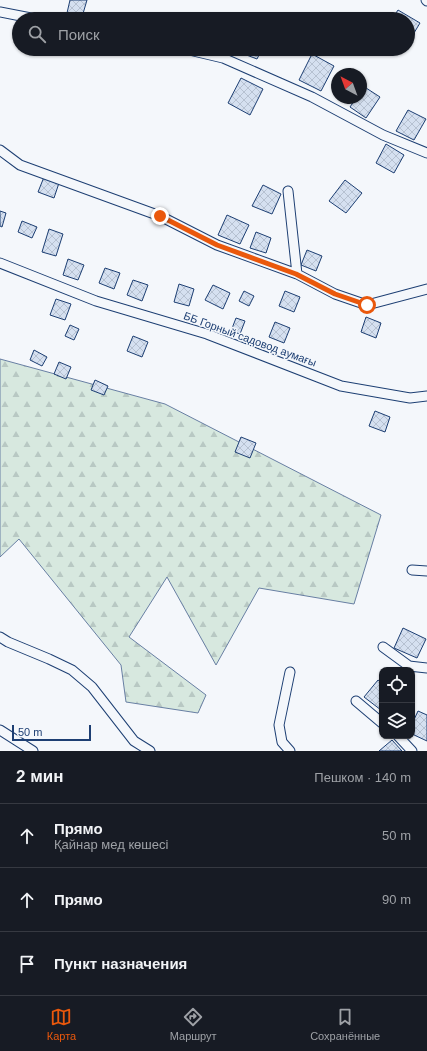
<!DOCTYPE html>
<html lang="ru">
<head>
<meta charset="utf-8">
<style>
	:root { --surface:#171b24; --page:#242831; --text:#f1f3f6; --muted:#9ea1a6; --line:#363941; --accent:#ea580c }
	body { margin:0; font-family:Helvetica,sans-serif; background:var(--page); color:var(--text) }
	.controls { position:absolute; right:12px; bottom:12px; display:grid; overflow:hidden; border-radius:8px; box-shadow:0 1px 3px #0004 }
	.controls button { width:36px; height:36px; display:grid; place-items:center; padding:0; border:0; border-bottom:1px solid var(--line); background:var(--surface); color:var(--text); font:20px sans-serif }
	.compass { position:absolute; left:331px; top:68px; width:36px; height:36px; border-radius:50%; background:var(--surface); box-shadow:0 1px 3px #0004; rotate:319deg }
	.scale { position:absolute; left:12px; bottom:10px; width:79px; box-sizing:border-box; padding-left:4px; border:2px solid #1d3f73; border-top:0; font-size:11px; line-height:14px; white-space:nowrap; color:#1d3f73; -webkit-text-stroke:3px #f4f7fb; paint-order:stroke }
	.stop { position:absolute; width:12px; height:12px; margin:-9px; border:3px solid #ea580c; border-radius:50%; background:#fff }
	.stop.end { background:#ea580c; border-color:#fff; box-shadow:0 1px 4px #0008 }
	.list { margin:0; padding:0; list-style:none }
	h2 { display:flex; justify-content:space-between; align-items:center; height:52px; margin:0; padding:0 16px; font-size:17px }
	h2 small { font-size:13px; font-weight:400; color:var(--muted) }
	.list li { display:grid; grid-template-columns:26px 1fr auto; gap:12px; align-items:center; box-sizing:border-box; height:64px; padding:0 16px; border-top:1px solid var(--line) }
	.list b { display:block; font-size:15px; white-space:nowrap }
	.list p { margin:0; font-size:13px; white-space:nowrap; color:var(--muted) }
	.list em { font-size:13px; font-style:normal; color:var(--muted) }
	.icon { flex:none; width:22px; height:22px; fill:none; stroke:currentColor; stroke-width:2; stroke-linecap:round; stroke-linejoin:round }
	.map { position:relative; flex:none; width:427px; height:751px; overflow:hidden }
	.search { position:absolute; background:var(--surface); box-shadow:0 1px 3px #0004; left:12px; right:12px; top:12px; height:44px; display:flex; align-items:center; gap:10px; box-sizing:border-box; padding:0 14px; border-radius:22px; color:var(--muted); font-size:15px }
	.sheet { height:244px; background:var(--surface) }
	nav { display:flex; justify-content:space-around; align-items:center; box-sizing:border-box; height:56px; border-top:1px solid var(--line); background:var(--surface); font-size:11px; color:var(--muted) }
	nav a { display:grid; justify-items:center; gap:2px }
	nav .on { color:var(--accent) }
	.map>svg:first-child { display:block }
</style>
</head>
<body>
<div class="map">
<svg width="427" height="751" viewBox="0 0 427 751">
	<defs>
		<pattern id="forest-firs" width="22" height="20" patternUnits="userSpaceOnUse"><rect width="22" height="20" fill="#d7e8df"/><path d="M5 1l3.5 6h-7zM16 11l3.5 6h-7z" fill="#b8c8c3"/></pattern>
		<pattern id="building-cross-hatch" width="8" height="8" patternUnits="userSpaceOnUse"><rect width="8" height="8" fill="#d5e0f0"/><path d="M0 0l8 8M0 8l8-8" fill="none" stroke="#b6c1d1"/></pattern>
	</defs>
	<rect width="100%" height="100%" fill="#f4f7fb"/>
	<!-- forest -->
	<path fill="url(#forest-firs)" stroke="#687fa3" d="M0,359L165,404L381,515L354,604L259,588L216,665L167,577L129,637L206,695L198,713L126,702L121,665L19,539L0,557Z"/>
	<!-- building -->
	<path fill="url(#building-cross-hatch)" stroke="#1d3f73" d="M70,0H87L82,17L67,13Z
		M398,10L420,23L408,43V19H392Z
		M237,49H262L257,59L236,51Z
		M312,54L334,66L321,91L299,80Z
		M241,78L263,89L250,115L228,103Z
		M363,86L380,97L366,118L350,107L356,98H361V89Z
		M408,110L426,119L414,140L396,131Z
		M386,144L404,155L394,173L376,163Z
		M44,177L59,183L54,198L38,192Z
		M345,180L362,193L346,213L329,201Z
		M263,185L281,194L272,214L252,206Z
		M0,211L6,213L2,227L0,226Z
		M227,215L249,225L240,244L218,235Z
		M22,221L37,227L32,238L18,232Z
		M49,229L63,234L56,256L42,252Z
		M256,232L271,238L266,253L250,248Z
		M307,250L322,256L316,271L301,265Z
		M68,259L84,265L78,280L63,275Z
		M105,268L120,273L114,289L99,283Z
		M133,280L148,285L142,301L127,295Z
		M179,284L194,289L189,306L174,302Z
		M213,285L230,293L223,309L205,300Z
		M244,291L254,296L249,306L239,301Z
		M285,291L300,297L294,312L279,306Z
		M56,299L71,304L65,320L50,315Z
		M366,317L381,323L376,338L361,332Z
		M236,318L245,321L240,334L231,331Z
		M275,322L290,328L284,343L269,337Z
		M70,325L79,329L74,340L65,336Z
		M133,336L148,342L142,357L127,351Z
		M34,350L47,357L42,366L30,360Z
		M59,362L71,367L66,379L54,374Z
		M95,380L108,386L104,395L91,390Z
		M375,411L390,417L385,432L369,426Z
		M241,437L256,443L250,458L235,452Z
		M403,628L426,639L417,658L394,648Z
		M378,680L382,683V709L381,710L364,697Z
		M418,711L427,715V741L412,734V724Z
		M392,740L402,751H379Z"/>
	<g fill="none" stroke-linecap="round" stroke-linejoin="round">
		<!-- minor casing -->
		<g stroke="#1d3f73" stroke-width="11">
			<path id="minor" d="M426,0L427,1
				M0,12L36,19
				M185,49L223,58L312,97L383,135L427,153
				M0,150L20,165L160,216L217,245L297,274L335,294L367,305L427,289
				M288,191L297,274
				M0,263L96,301L207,334L341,386L410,398L427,396
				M412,570L427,571
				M0,637L8,642L49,659L72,670L92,687L134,741L150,751
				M383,647L409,666L427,668
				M290,672L279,725L282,742L290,751
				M356,701L382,723
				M0,730L33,751
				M398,736L412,751"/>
		</g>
		<!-- minor -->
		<use href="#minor" stroke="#f4f7fb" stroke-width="9"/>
	</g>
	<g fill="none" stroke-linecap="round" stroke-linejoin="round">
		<!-- route -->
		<path stroke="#ea580c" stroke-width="5" d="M160,216L217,245L296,274L335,294L367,305"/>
	</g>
	<g text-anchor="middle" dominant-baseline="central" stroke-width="3" stroke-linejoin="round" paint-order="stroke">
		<!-- street labels -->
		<g font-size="11" fill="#1d3f73" stroke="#f4f7fb">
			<text transform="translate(250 339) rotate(20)">ББ Горный садовод аумағы</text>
		</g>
	</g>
</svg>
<div class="controls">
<button><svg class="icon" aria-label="locate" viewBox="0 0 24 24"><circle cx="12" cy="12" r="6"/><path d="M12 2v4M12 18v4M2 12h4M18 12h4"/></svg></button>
<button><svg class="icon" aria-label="layers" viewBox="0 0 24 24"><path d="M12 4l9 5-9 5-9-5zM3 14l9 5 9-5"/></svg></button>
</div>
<svg class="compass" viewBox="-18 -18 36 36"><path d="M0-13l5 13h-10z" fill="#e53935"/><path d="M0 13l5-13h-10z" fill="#9ea1a6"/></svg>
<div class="scale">50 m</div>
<div class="stop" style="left:367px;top:305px"></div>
<div class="stop end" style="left:160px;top:216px"></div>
<div class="search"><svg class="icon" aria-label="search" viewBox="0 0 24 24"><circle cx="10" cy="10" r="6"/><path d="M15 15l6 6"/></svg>Поиск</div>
</div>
<section class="sheet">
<h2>2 мин<small>Пешком · 140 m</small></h2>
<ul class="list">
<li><svg class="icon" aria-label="ahead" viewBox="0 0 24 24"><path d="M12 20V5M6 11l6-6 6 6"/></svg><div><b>Прямо</b><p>Қайнар мед көшесі</p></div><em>50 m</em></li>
<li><svg class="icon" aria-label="ahead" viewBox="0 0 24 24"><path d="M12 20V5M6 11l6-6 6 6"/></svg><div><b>Прямо</b></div><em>90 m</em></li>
<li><svg class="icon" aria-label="arrive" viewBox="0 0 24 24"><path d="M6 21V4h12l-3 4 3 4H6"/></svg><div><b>Пункт назначения</b></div></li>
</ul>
</section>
<nav>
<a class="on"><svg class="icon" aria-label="map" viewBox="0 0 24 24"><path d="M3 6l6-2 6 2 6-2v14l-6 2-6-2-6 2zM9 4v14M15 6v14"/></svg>Карта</a>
<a><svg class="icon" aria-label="directions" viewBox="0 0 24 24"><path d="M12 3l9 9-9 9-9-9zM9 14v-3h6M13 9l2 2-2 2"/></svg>Маршрут</a>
<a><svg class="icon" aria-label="saved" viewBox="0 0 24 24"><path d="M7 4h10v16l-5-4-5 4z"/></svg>Сохранённые</a>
</nav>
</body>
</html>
